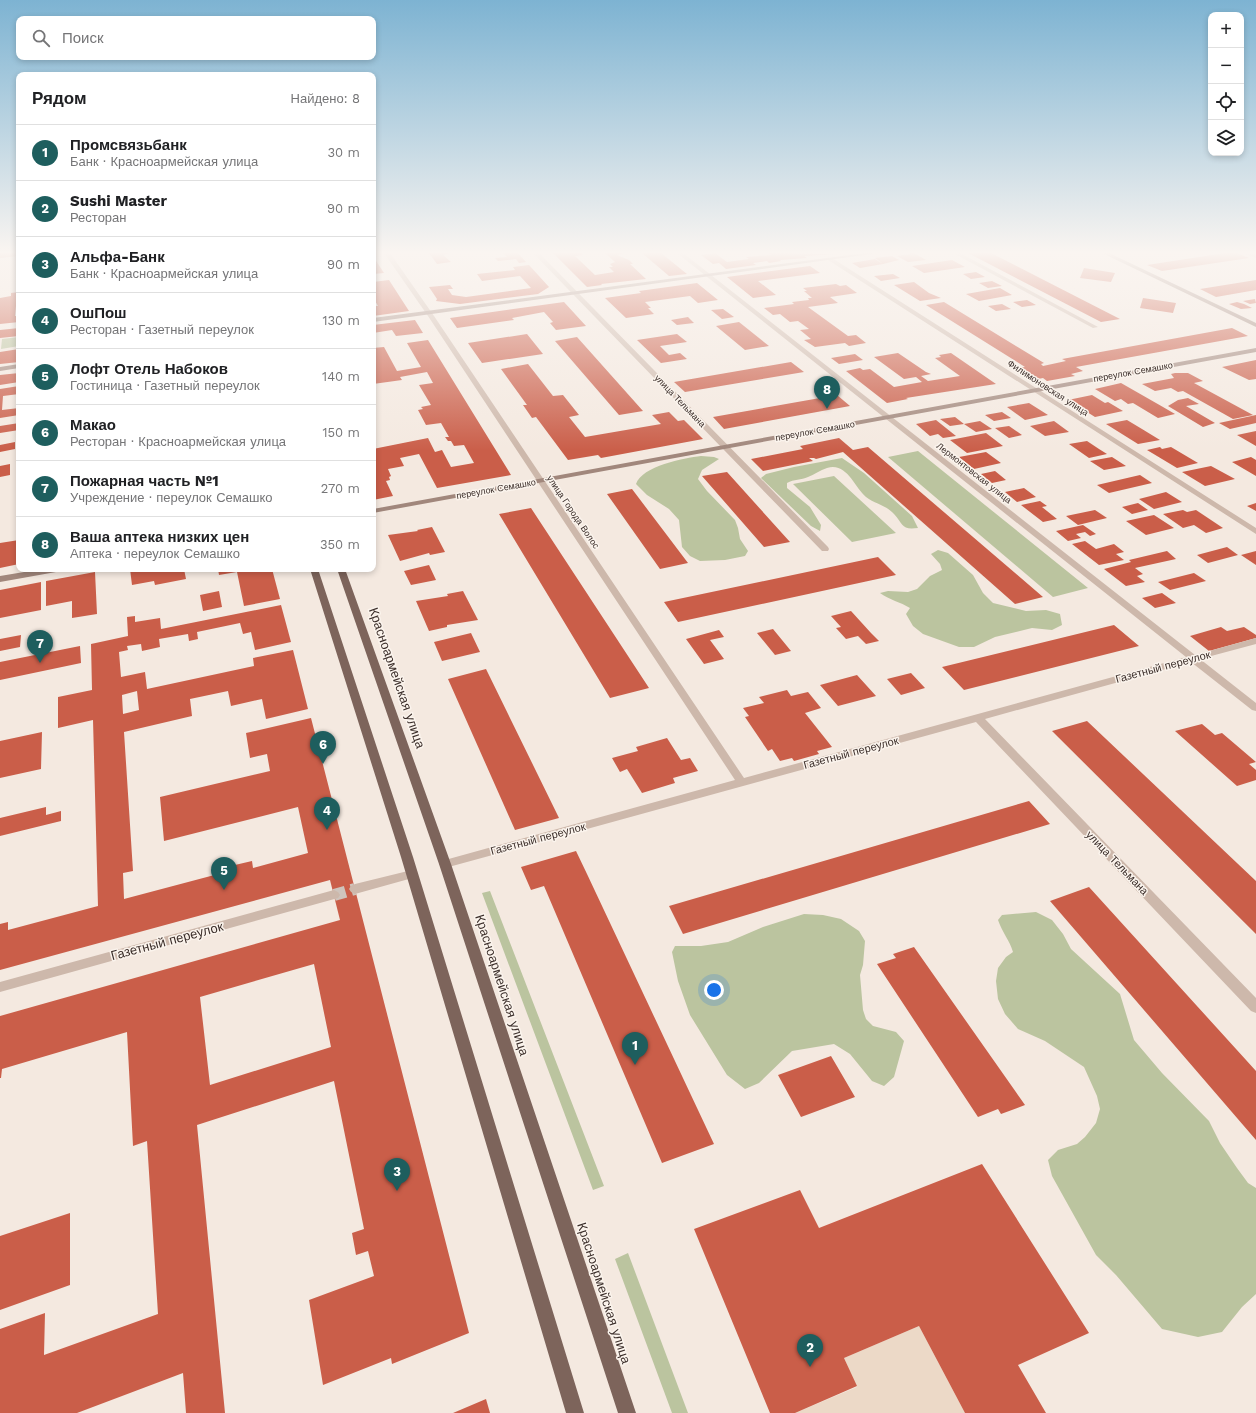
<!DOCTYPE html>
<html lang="ru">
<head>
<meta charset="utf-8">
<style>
	:root { --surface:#fff; --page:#f6f6f6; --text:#202124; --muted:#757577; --line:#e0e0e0; --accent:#1e5e5e }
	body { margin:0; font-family:"Work Sans",sans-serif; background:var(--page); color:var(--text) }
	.controls { position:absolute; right:12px; top:12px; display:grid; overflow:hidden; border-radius:8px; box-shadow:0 2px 6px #0003 }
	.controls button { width:36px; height:36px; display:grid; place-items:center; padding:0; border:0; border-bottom:1px solid var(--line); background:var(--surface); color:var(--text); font:20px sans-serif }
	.you { position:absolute; left:714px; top:990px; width:14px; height:14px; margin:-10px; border:3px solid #fff; border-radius:50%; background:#1a73e8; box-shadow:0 0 0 6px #1a73e833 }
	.badge { display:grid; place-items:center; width:26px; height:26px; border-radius:50%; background:var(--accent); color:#fff; font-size:13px; font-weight:700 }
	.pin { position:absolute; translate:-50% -33px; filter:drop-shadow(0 1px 2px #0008) }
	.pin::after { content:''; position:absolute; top:21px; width:14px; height:12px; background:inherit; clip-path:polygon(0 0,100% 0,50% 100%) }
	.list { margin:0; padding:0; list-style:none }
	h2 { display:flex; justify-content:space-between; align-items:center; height:52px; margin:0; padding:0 16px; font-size:17px }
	h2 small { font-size:13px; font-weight:400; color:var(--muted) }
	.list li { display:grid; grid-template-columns:26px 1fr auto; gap:12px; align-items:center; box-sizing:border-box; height:56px; padding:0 16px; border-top:1px solid var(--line) }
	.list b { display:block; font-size:15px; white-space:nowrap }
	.list p { margin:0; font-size:13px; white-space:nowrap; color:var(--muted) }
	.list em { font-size:13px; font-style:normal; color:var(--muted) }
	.icon { flex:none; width:22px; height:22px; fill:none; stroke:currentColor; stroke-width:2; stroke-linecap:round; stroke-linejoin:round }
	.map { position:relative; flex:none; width:1256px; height:1413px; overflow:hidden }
	.search { position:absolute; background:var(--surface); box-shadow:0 2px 6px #0003; left:16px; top:16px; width:360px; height:44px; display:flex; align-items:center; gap:10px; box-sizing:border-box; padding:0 14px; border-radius:8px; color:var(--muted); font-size:15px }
	.panel { position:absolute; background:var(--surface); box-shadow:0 2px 6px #0003; left:16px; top:72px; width:360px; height:500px; border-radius:8px }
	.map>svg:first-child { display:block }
</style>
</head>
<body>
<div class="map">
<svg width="1256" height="1413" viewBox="0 0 1256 1413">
	<rect width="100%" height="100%" fill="#f4e9e0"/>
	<!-- green -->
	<path fill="#bbc49f" d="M19,337V346L1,349L2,339Z
		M918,451L1088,588L1053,597L888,457Z
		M701,456L714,457L719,459L702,470L698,479L707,491L735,520L738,528L740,539L748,551L745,556L725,560L700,561L690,556L682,547L679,520L669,509L647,495L636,484C642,466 684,458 701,456Z
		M842,458L864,473L912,516L918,528C901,530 904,525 894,514C886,505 875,504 866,497C854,487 847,462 827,468C820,470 814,475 808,477C801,480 794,479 787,483V488L810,507L821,525L820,531L811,526L761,478L766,474L794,467Z
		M834,476L896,533L852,542L793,484Z
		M938,550L948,553L973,575L983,593L993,603L1026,611L1046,610L1060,614L1062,625L1052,630L1032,628L995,637L974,647H959L923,634L913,626L906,614L910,608C900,602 890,600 880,593L888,591L908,592L917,589L930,576L942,570L940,564L931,554Z
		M490,891L604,1186L593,1190L482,893Z
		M1036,912L1052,920L1063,934L1071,949L1120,994L1134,1040L1162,1073L1209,1121L1220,1143L1237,1168L1248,1183L1256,1188V1294L1242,1307L1222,1332L1198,1337L1162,1329L1116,1275L1096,1255L1052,1176L1048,1160L1058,1150L1077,1144L1085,1137L1096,1123L1100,1109L1097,1096L1084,1067L1045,1041L1018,1029L1005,1014L998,999L996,981L998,968L1006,957L1013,952C1010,941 1002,932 998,920L1002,915Z
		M804,914L823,915L841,919L859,931L865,941L863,965L860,975L863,1010L866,1019L873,1026L896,1032L904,1041L894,1077L884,1086L872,1081L850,1054L834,1044L792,1051L759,1083L745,1089L727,1075L690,1015L678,981L672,952L675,946H701L728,942L763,927Z
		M628,1253L688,1413H672L615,1259Z"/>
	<!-- plaza -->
	<path fill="#ecd9c7" d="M919,1326L965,1413H795L857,1387L844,1358Z"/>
	<!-- building -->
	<path fill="#ca5e49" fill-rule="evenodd" d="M0,253H19V256L0,258Z
		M429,253H449L443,255L451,262L437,264Z
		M503,253H518L526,262L519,263L516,259L498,261L495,258L507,257Z
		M553,253H581L583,255L575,256L595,275L614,272L609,267H613L610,264L615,262L605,253H626L617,255L629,260L633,264H630L646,279L601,284L602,285L587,287Z
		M642,253H661L687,274L669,276Z
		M715,253L727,262L749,259L746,257L772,255L768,253L836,254L804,256L807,258L780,260L781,261L769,263L767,261L753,263L756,265L726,269L719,263L713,264L701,255Z
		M909,253H914L926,260L908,262L897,256L911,254Z
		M968,253H991L1120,319L1101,322Z
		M1225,253H1237L1249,258L1162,271L1147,265Z
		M373,256L384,273L373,274Z
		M892,256L899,260L883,264L875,258Z
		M875,259L883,264L860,268L852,263Z
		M952,260L965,267L924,273L912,266Z
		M529,265L549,287L538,294L460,304L436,301L437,299L429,287L450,285L453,289H448L452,295L466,297L531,288L520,276L482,281L477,274L515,270L513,267Z
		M810,266L820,273L758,281L776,295L753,298L727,277Z
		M1084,268L1115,273L1111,282L1080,278Z
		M976,272L985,277L971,279L963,274Z
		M893,274L900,278L881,281L874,276Z
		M389,280L409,311L373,316V306H378L373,297V282Z
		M1256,280V290L1216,297L1200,289Z
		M992,281L1002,286L988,288L979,283Z
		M914,282L929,293L941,298L920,301L894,285Z
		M697,283L718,300L698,303L690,296L645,302L651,308H648L654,314L626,318L605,298L641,293L639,291Z
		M836,284L840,286L846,285L857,293L830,297L838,303L808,307L848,336L856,335L866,343L849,346L845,343L815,347L804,340L811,339L800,330L809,329L798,321L790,322L780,314L773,315L764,308L794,304L792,302L809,300L808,298H812L804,291H807L803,288Z
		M1000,288L1012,295L979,301L966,294Z
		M19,292V306H16L15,316H19V322L0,324V298L11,296V293Z
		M1143,298L1176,303L1173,313L1140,308Z
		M1255,299L1256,303L1250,304L1243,301Z
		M1027,300L1036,305L1022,307L1013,302Z
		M564,302L586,326L556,330L550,323L553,322L544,312L512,318L514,320L457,328L450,318Z
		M944,302L1044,363L1041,364L1043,366L1066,361L1062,359L1232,328L1248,336L1076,367L1083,371L1071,374L1075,376L1047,381L1043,378L1038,379L1019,368L1025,367L926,305Z
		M1237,302L1244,304L1252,308L1241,309L1229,304Z
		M1002,304L1011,309L996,311L988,306Z
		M723,309L734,317L722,319L711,310Z
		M688,317L694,323L677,325L671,320Z
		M415,320L423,333L396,336L392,330L373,333V325Z
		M739,322L769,346L745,350L716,326Z
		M19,328V336L0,338V330Z
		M527,334L543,354L482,363L468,343Z
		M677,334L687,342L660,346L669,355L680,353L687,359L661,363L637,340Z
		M577,337L643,411L619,415L555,341Z
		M428,340L511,475L437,488L419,454L400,458L404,466L388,469L391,476L389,477L390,480L386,481L393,496L373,500V449L428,438L435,452L442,450L451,467L474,463L464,445L454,446L451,441H448L445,437H449L441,423L426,425L418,410L423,409L421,407L431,405L419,385L433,383L427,372L400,377L402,380L373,384V348L384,347L397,371L421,367L407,343Z
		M19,349V362L0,364V352Z
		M898,353L926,372L931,374L921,376L928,381L960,376L935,358L941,357L939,355L951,353L996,384L906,398L908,399L887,403L846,371L860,368L863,370L870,369L894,387L922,382L916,377L904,379L874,357Z
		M855,354L863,360L839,364L831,358Z
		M1256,360V379L1249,380L1222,367Z
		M791,362L804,372L685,392L674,382Z
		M528,364L553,396L563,395L579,415L569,417L585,437L661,424L652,415L669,412L678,421L684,420L703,439L601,458L598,455L568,460L536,417L532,418L523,405H527L501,369Z
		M19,373V382L0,385V375Z
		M1175,373H1188L1203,381L1194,383L1253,415L1233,419L1183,391L1178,392L1171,388L1155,391L1142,384L1174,378L1171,374Z
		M1121,383L1163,407L1175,414L1158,418L1133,403L1128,404L1121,399L1115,401L1095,389Z
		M19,386V394L3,396L2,410L19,408V415L0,418V389Z
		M837,395L850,406L724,429L713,417Z
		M1092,395L1105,403L1108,402L1123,411L1095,417L1068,400Z
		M1188,398L1199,404L1186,406L1215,423L1203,427L1168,406L1178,400Z
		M1029,403L1048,415L1025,420L1007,407Z
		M1002,412L1011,418L994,421L985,415Z
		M1256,415V423L1230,429L1219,423Z
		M955,417L964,424L950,426L940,419Z
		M936,420L956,436L943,438L938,434L930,436L916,424Z
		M1127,420L1142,429L1160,440L1138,444L1106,424Z
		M980,421L992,429L976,432L964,424Z
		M1054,421L1069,432L1045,436L1030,426Z
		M19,423V430L0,433V426Z
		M1009,426L1022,435L1009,438L995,428Z
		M1256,431V446L1237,435Z
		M986,433L1003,446L967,453L950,440Z
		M839,438L853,450L868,447L1043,597L1015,604L843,452L816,459L814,458H809L813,461L763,471L751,459L803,449L800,446Z
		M1087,441L1099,449L1107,454L1089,458L1069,444Z
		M15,442V449L0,452V445Z
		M1160,447L1162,449L1171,447L1198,463L1177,468L1147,450Z
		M986,452L1001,463L974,469L959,457Z
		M1112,457L1126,466L1104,470L1090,461Z
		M1251,457L1256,460V476L1232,462Z
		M10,464V475L0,477V466Z
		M1211,466L1235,479L1205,486L1182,472Z
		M995,471L1006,480L992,483L981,474Z
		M727,472L790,542L764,547L702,476Z
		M1140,475L1152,483L1109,493L1097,485Z
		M1024,488L1036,497L1017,502L1005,492Z
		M632,489L688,563L660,569L607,494Z
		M1166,492L1182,502L1154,509L1139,499Z
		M1040,501L1047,506L1042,507L1057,519L1043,522L1021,505Z
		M1138,503L1148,510L1132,514L1122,507Z
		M1256,503V511L1247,506Z
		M531,508L649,688L610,698L499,514Z
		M1095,510L1107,518L1078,525L1066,516Z
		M1183,510L1187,512L1196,510L1223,528L1206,533L1194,525L1183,528L1163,514Z
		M1154,515L1174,528L1146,535L1126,521Z
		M1083,525L1096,534L1090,536L1085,532L1076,534L1081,538L1068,541L1056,531Z
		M432,527L445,552L430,555L429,553L400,561L388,535L418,531L417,530Z
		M19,540V564L0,568V543Z
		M1085,541L1096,549L1114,544L1124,552L1116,554L1124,560L1099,565L1072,544Z
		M1227,547L1238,555L1208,563L1197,555Z
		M1167,551L1176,559L1135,568L1143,574L1137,576L1145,582L1126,586L1104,569L1131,562L1129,560Z
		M1256,551V565L1241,555Z
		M878,557L896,575L678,622L664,602Z
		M429,565L436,580L411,585L404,571Z
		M130,569H184L186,579L155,585L154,581L132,585Z
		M218,569H272L280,599L244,606L237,572L219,575Z
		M95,572L97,614L72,618V601L46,606V581Z
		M1194,573L1206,581L1170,590L1158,582Z
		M41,582V610L0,618V590Z
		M219,591L222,607L203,611L200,595Z
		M463,591L478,620L447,625V627L429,631L416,601L448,596L447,594Z
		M1162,593L1176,603L1155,608L1142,598Z
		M281,605L291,642L255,650L251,632L243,634L240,623L197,632L198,639L189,641L188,634L159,639L160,647L142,651L141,644L127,646L128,650L119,652L121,677L145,672L147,689L254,666L253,658L293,650L308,709L266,719L262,699L231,706L228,691L190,699L192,716L124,732L133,871L123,873L124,899L222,873V868L252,861L253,868L308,853L298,807L164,841L160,797L270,771L267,754L250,758L246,733L311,718L469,1333L392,1364L391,1358L323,1385L309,1300L374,1276L368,1251L356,1255L352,1233L364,1229L334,1081L197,1125L225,1413H186L183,1373L77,1413H0V1329L45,1313L44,1355L158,1314L147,1141L133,1146L127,1032L2,1069L1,1078H0V1016L340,920L330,880L0,970V924L8,922V930L98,906L93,720L58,728V697L92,690L91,644L128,636L127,617L135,616V622L160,618L161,629ZM137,691L139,710L123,714L122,695ZM314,964L331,1047L210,1085L200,997Z
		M851,611L871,633L879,641L866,644L858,636L846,639L836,628L841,627L831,616Z
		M1114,625L1139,646L964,690L942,667Z
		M1221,627L1227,631L1244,627L1256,635V638L1209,651L1190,636Z
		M773,629L791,651L775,655L757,633Z
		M719,630L724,637L710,640L724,659L704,664L686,639Z
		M471,633L480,652L442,661L434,642Z
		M21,635L20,647L0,651V639Z
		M80,646L81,663L0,680V662Z
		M486,669L559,818L515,830L448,679Z
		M911,673L925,688L901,695L887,679Z
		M857,675L876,696L838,706L820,685Z
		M787,690L791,696L808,692L821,708L805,713L832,747L817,751L819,754L794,761L792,758L780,761L772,749L768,751L745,717L749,716L743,708L764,703L759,697Z
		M1087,721L1256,881V934L1052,731Z
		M1202,724L1215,735L1222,733L1256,762L1249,764L1256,770V780L1237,786L1175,731Z
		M42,732L41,769L0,778V741Z
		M667,738L681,760L690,758L698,771L673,778L675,783L642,793L627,769L620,772L612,758L638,751L636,747Z
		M1029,801L1050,824L683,934L669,906Z
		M46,807V815L61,811V821L0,836V818Z
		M576,851L587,874L714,1144L662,1163L544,886L531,890L521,867Z
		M1089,887L1256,1071V1140L1050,901Z
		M914,947L1025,1105L1001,1114L998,1109L978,1117L877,964L896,958L893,954Z
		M831,1056L855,1097L801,1117L778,1075Z
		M982,1164L1089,1333L1018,1365L1046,1413H965L919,1326L844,1358L857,1386L795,1413H770L694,1229L800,1190L819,1228Z
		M70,1213V1285L0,1310V1236Z
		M486,1399L490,1413H453Z"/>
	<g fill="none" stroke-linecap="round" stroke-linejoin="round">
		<!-- street-tunnel -->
		<path stroke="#cfc4bc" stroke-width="12" stroke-dasharray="12 6" stroke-linecap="butt" d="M334,895L355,889"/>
		<!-- street -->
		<path fill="#cdb8ab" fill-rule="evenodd" d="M384,253H390L434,316L744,778L1186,657L677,253H683L1195,655L1256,638V644L1200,659L1256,703V711L1252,710L1191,662L985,719L1256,998V1013L1251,1011L976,722L445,868L441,867L439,864L441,861L445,860L735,780L428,316Z
			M533,253H539L828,547L829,549L828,551H822Z
			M953,253H960L1098,327L1093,328Z
			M1245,253L1256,254V258L1246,254Z
			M828,258H832L1256,528V534L828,260Z
			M412,870L416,871L418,874L416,877L355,894L351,892L349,889L351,886L355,884Z
			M334,890L338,892L340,895L338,898L0,992V982Z"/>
		<!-- secondary -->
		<path fill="#a1877c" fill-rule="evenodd" d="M865,253H879L373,322V318Z
			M1102,253H1109L1256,323V327Z
			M1256,348V352L373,513V509Z
			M19,364V368L0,371V367Z
			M42,569H60L56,572L0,582V576Z"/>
		<!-- primary -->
		<path fill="#7d645b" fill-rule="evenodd" d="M310,569H318L413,857L584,1413H566L401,857Z
			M337,569H345L451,864L636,1413H618L439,864Z"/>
	</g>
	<!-- sky -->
	<linearGradient id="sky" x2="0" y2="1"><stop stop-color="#7db3d2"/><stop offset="0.56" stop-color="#faf5f1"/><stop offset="1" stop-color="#faf5f1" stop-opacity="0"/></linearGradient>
	<rect width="1256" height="451" fill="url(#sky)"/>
	<g text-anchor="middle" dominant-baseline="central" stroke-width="3" stroke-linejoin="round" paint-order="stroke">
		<!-- far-street labels -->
		<g font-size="9" fill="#3b2e2a" stroke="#fbf4ed">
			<text transform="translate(1133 372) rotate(-10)">переулок Семашко</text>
			<text transform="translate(1048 388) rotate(33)">Филимоновская улица</text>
			<text transform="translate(680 401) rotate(46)">улица Тельмана</text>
			<text transform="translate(815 431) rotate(-10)">переулок Семашко</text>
			<text transform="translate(974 473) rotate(38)">Лермонтовская улица</text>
			<text transform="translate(496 489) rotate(-10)">переулок Семашко</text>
			<text transform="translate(573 512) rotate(56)">улица Города Волос</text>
		</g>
		<!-- street labels -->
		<g font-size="11" fill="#3b2e2a" stroke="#fbf4ed">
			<text transform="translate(1163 667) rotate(-15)">Газетный переулок</text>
			<text transform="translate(851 753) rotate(-15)">Газетный переулок</text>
			<text transform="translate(538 839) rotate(-15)">Газетный переулок</text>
			<text transform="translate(1117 863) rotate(46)">улица Тельмана</text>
		</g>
		<!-- near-street labels -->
		<g font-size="13" fill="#3b2e2a" stroke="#fbf4ed">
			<text transform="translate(397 678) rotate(71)">Красноармейская улица</text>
			<text transform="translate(167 941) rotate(-15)">Газетный переулок</text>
			<text transform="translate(502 985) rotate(72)">Красноармейская улица</text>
			<text transform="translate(604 1293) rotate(72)">Красноармейская улица</text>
		</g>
	</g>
</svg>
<div class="controls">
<button>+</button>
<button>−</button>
<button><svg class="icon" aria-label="locate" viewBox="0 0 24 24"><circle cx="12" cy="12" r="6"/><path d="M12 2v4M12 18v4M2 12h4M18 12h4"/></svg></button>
<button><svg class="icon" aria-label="layers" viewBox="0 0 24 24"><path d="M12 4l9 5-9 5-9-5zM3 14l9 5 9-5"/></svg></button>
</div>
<div class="you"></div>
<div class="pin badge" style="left:635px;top:1065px">1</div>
<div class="pin badge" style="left:810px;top:1367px">2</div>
<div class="pin badge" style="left:397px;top:1191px">3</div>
<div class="pin badge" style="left:327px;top:830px">4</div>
<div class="pin badge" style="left:224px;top:890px">5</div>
<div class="pin badge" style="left:323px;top:764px">6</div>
<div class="pin badge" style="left:40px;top:663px">7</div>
<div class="pin badge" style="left:827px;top:409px">8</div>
<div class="search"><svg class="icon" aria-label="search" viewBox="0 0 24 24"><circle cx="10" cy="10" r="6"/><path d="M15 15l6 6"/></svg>Поиск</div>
<section class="panel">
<h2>Рядом<small>Найдено: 8</small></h2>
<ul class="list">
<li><span class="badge">1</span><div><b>Промсвязьбанк</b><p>Банк · Красноармейская улица</p></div><em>30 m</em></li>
<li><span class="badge">2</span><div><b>Sushi Master</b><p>Ресторан</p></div><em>90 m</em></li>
<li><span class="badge">3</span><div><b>Альфа-Банк</b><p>Банк · Красноармейская улица</p></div><em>90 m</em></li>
<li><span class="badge">4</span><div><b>ОшПош</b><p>Ресторан · Газетный переулок</p></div><em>130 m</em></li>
<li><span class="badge">5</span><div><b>Лофт Отель Набоков</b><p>Гостиница · Газетный переулок</p></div><em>140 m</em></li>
<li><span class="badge">6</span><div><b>Макао</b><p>Ресторан · Красноармейская улица</p></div><em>150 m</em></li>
<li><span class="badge">7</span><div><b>Пожарная часть №1</b><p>Учреждение · переулок Семашко</p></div><em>270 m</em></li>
<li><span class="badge">8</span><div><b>Ваша аптека низких цен</b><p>Аптека · переулок Семашко</p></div><em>350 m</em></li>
</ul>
</section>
</div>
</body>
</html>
